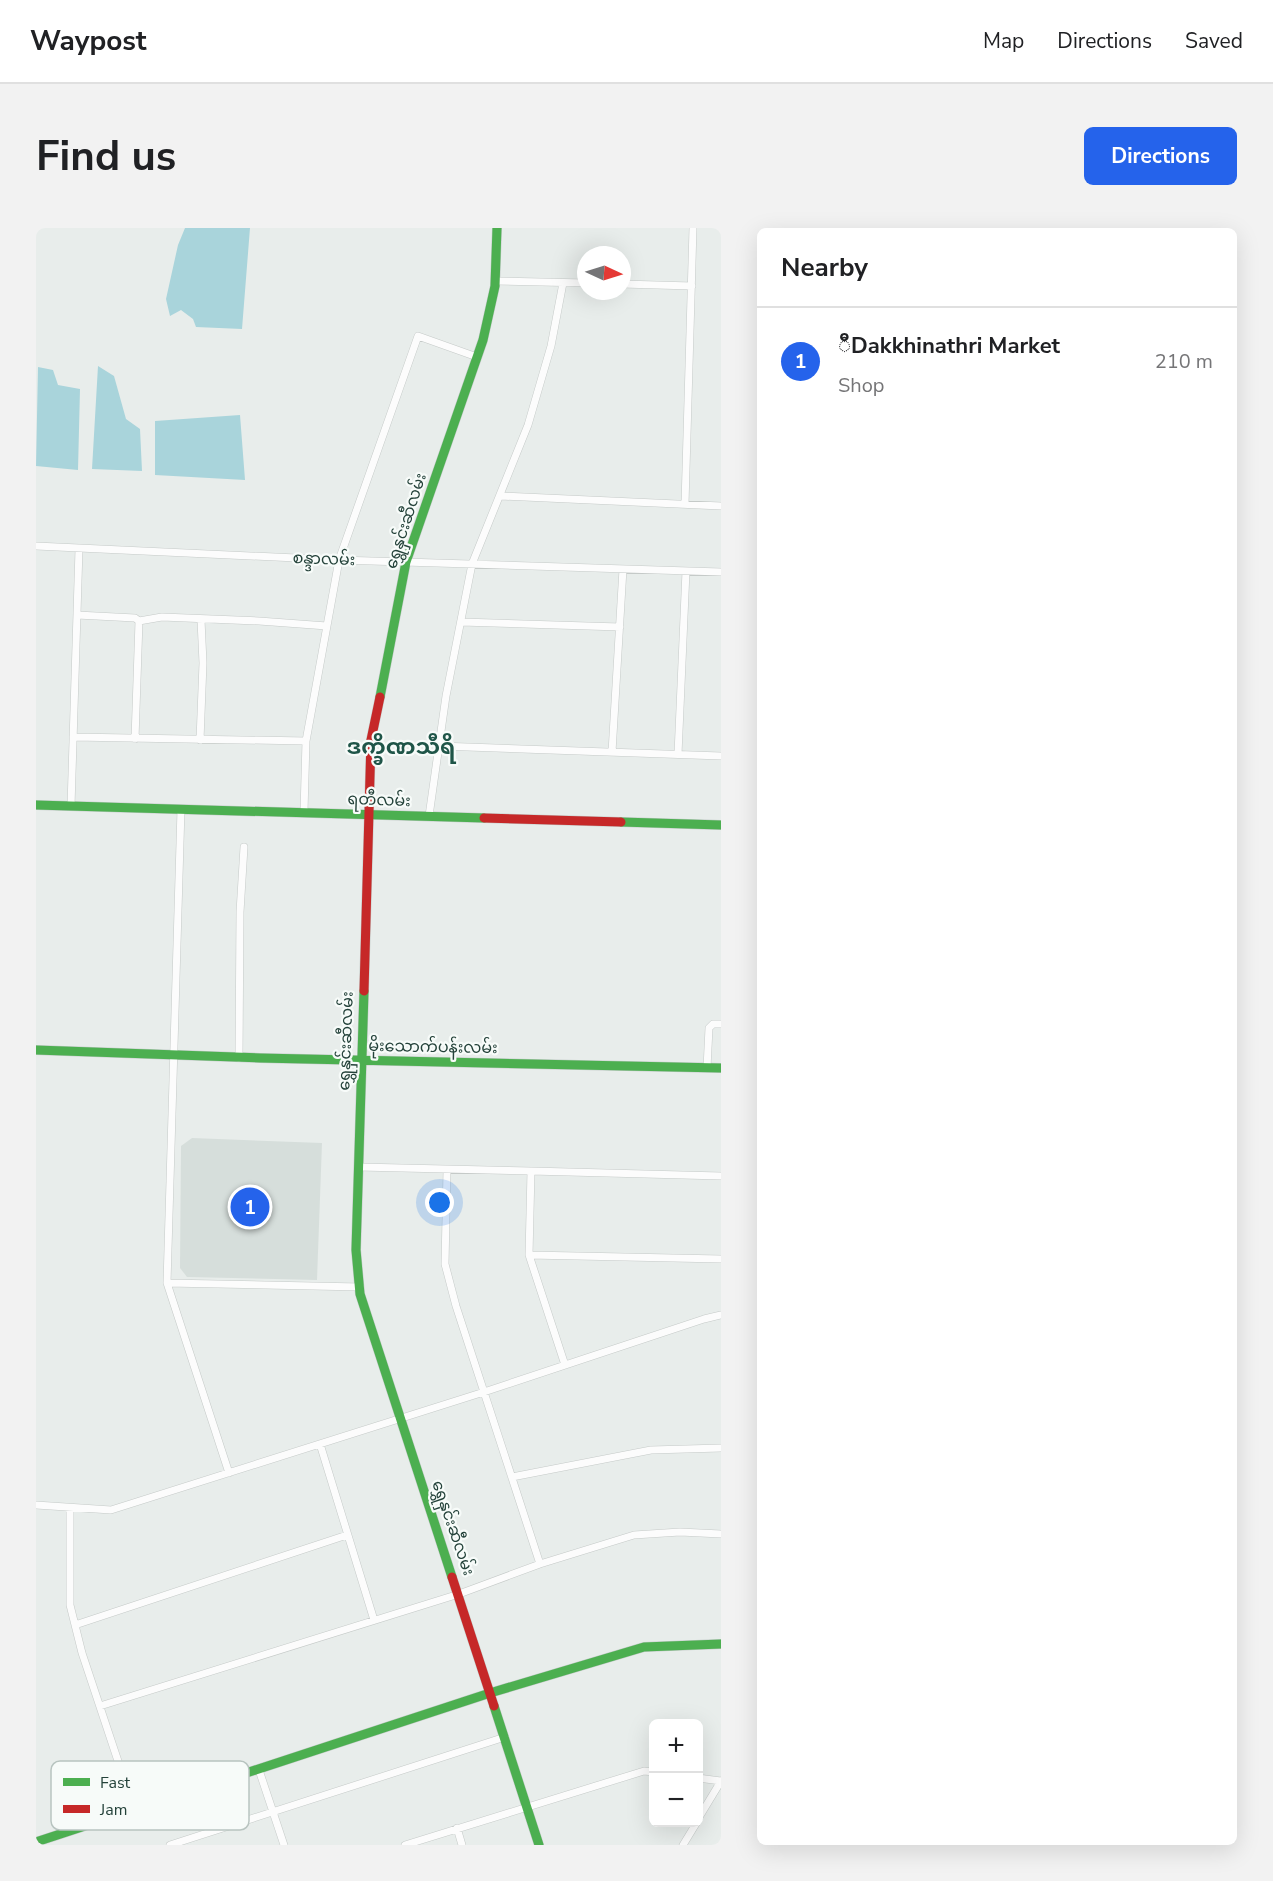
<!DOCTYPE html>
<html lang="en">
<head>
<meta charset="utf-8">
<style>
	:root { --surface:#fff; --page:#f2f2f2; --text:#202124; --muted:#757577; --line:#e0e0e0; --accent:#2563eb }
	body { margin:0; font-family:"Nunito Sans","Noto Sans Myanmar",sans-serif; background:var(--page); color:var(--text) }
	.controls { position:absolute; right:18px; bottom:18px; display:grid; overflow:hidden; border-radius:9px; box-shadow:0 6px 24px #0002 }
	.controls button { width:54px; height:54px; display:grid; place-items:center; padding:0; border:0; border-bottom:2px solid var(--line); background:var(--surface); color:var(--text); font:30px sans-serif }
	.compass { position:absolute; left:541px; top:18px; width:54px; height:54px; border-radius:50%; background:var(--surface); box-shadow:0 6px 24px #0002; rotate:94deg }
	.you { position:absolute; left:404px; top:975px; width:21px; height:21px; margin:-15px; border:4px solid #fff; border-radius:50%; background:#1a73e8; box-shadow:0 0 0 9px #1a73e833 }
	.badge { display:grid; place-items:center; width:39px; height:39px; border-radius:50%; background:var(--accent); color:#fff; font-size:20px; font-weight:700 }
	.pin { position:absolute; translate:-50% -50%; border:3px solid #fff; box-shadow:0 2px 6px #0006 }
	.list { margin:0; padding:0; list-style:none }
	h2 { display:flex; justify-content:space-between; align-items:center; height:78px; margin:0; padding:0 24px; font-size:26px }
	h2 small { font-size:20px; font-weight:400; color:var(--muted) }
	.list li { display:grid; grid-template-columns:39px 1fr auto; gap:18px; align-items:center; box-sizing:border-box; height:108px; padding:0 24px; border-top:2px solid var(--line) }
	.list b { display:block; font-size:22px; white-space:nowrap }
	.list p { margin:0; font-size:20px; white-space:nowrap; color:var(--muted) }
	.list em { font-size:20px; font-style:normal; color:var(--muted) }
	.map { position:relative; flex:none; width:685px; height:1617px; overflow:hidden; border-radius:9px }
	header { display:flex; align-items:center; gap:36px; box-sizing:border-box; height:84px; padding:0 30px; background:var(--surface); border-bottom:2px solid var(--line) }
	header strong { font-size:28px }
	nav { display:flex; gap:33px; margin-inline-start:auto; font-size:21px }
	.intro { display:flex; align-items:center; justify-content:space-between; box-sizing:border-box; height:144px; padding:0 36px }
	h1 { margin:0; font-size:42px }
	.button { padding:15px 27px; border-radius:9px; background:var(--accent); color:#fff; font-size:21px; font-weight:700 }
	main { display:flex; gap:36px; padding:0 36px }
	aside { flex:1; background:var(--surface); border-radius:9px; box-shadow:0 6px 24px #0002 }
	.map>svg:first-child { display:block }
</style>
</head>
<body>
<header>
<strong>Waypost</strong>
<nav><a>Map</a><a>Directions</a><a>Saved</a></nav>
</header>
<div class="intro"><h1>Find us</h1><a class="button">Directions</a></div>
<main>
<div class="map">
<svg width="685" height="1617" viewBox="0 0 685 1617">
	<rect width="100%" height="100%" fill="#e8edeb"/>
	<!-- built -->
	<path fill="#d6dedb" d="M156,910L286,915L281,1052L151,1049L144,1040L145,918Z"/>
	<!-- water -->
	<path fill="#a9d4db" d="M149,0H214L206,101L160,99L157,91L145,82L134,88L130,71L142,17Z
		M62,138L78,148L90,191L104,201L106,243L56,241Z
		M2,139L17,142L22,157L44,161L42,242L0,238Z
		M204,187L209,252L119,247V193Z"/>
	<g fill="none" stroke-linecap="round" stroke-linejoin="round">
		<!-- street casing -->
		<g stroke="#c5cac8" stroke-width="8">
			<path id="street" d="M459,53L550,55
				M586,56L656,58
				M465,268L685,278
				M649,276L657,0
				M0,318L303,332L685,344
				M41,387L99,390L103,393L99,511
				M103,393L126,389L223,393L291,398
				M425,394L584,399
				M37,509L270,513
				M164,512L167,435L165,392
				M403,518L685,528
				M576,524L587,341
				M642,526L650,343
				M35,578L43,321
				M145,581L131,1055L324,1059
				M268,584L270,513L303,332L382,108L441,129
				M393,588L410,468L436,336L492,197L515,118L527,55
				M203,830L204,684L208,619
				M671,840L673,800L677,796H685
				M323,939L495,943
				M411,942L409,1036L420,1078L504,1336
				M493,1027L685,1031
				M131,1055L193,1245
				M529,1137L493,1027L495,943L685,948
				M284,1216L338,1392
				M476,1249L615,1222L685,1220
				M0,1277L75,1282L448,1164L668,1091L685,1087
				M34,1280V1377L46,1425L98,1581
				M39,1397L311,1307
				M64,1478L423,1366L504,1336L598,1307L644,1304L685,1306
				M223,1542L248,1617
				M662,1550L685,1553
				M662,1591L685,1553
				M421,1600L426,1617
				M134,1617L469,1509
				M369,1617L608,1543L618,1544
				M647,1617L661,1594"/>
		</g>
		<!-- fast casing -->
		<g stroke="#c3cbc8" stroke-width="10">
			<path id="fast" d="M344,469L370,334L447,112L459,58L461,0
				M0,577L448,590
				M585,594L685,597
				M328,763L320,1022L324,1066L416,1349
				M0,822L224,830L685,840
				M458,1478L503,1617
				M0,1614L454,1465L608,1419L685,1416"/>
		</g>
		<!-- jam casing -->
		<g stroke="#c3cbc8" stroke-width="10">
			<path id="jam" d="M448,590L585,594
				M328,763L335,512L344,469
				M416,1349L458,1478"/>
		</g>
		<!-- street -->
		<use href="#street" stroke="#fcfcfc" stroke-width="7"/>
		<!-- fast -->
		<use href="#fast" stroke="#4caf50" stroke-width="9"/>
		<!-- jam -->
		<use href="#jam" stroke="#c62828" stroke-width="9"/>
	</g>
	<g text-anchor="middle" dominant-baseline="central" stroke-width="4.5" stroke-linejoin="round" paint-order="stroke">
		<!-- street labels -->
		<g font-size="16" fill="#24423a" stroke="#f7fbf9">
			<text transform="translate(370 293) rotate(-72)">ရွှေနှင်းဆီလမ်း</text>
			<text transform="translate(288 331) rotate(2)">စန္ဒာလမ်း</text>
			<text transform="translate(343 572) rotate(2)">ရတီလမ်း</text>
			<text transform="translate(310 813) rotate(-88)">ရွှေနှင်းဆီလမ်း</text>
			<text transform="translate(397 819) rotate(1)">မိုးသောက်ပန်းလမ်း</text>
			<text transform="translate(417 1300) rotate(71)">ရွှေနှင်းဆီလမ်း</text>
		</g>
		<!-- district labels -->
		<g font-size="22" font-weight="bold" fill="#1f5548" stroke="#f7fbf9">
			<text x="365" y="519">ဒက္ခိဏသီရိ</text>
		</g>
	</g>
	<!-- legend -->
	<rect x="15" y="1533" width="198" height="69" rx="9" fill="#f7fbf9" stroke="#b8c4c0" stroke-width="1.5"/>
	<rect x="27" y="1550" width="27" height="8" fill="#4caf50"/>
	<rect x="27" y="1577" width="27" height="8" fill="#c62828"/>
	<g font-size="16" fill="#24423a">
		<text x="64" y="1560">Fast</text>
		<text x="64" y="1587">Jam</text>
	</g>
</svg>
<div class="controls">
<button>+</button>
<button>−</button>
</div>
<svg class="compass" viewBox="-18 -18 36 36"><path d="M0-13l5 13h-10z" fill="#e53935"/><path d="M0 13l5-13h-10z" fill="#757577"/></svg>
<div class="you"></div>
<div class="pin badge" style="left:214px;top:979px">1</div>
</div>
<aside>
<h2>Nearby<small></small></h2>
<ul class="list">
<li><span class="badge">1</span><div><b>ီDakkhinathri Market</b><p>Shop</p></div><em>210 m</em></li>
</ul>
</aside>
</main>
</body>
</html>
